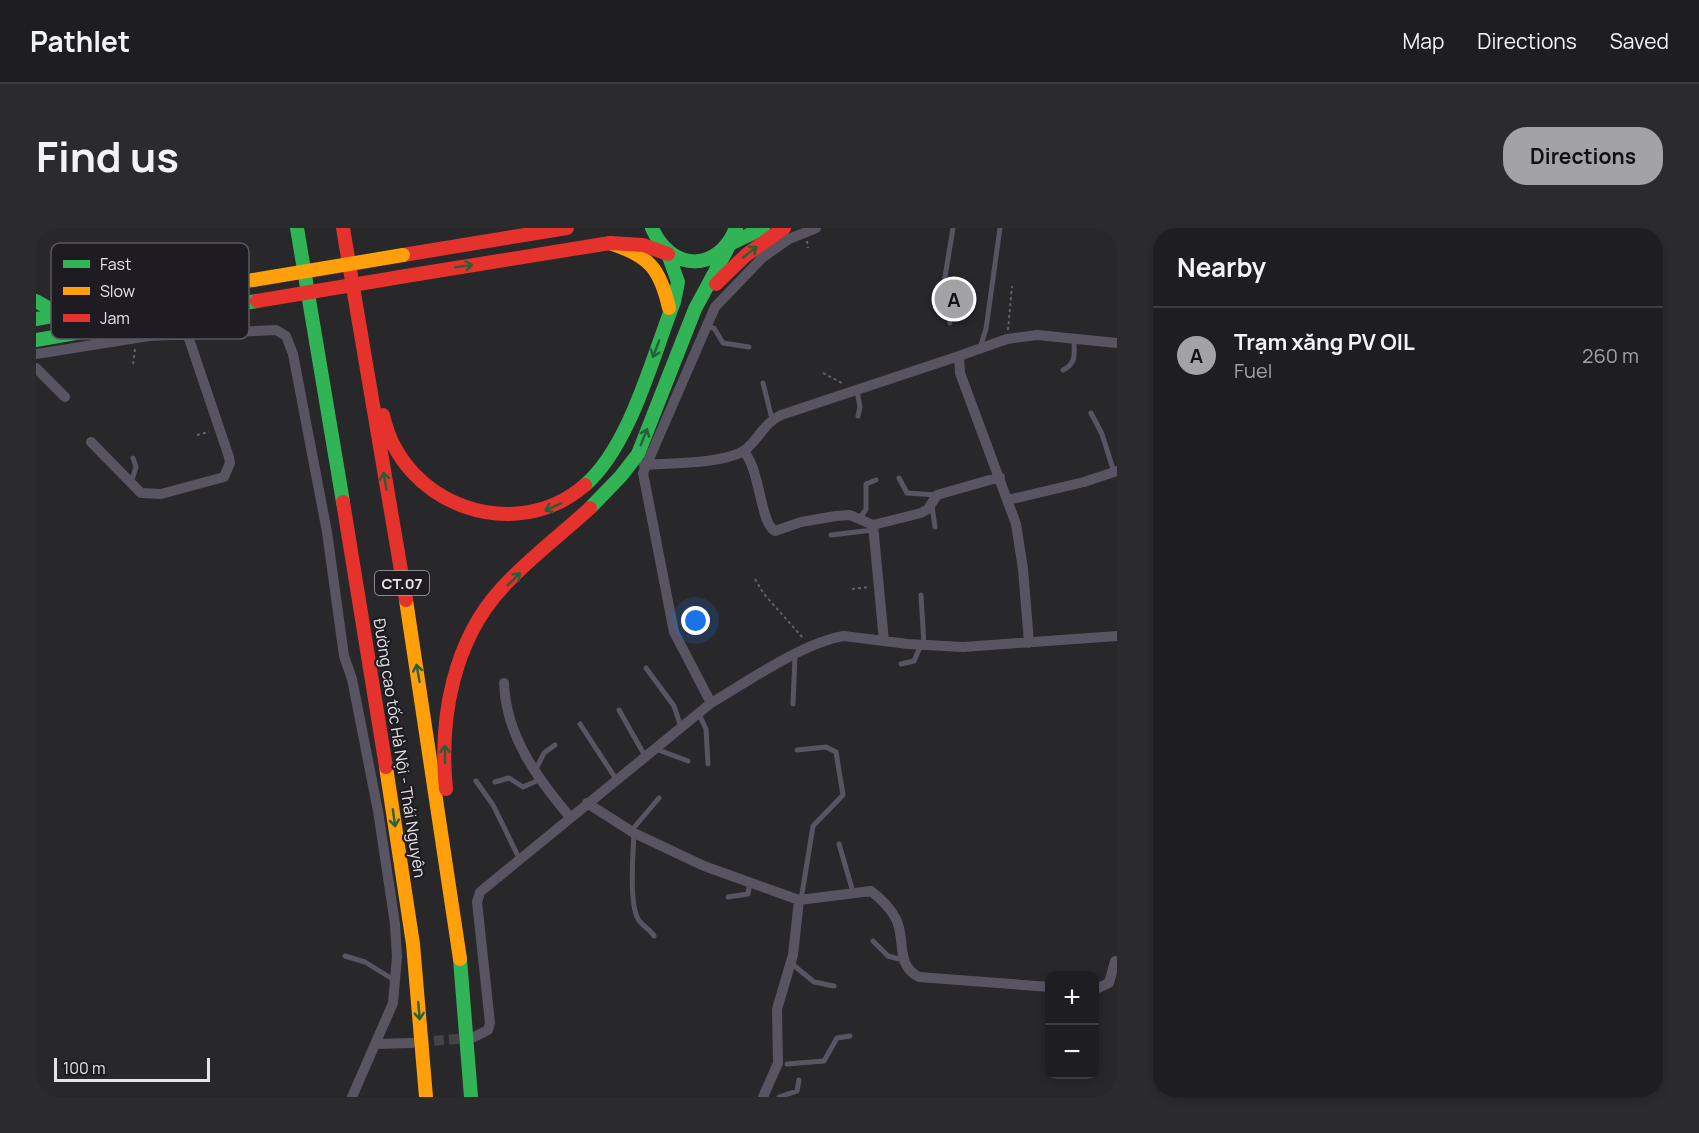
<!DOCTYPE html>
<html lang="en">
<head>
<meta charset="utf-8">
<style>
	:root { --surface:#1e1d20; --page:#2b2a2d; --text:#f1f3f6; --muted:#a1a2a5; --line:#3c3b3e; --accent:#a3a2a5 }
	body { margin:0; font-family:Manrope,sans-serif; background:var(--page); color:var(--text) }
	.controls { position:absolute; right:18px; bottom:18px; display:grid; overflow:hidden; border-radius:12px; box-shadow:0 3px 9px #0003 }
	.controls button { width:54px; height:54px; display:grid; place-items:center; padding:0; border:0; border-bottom:2px solid var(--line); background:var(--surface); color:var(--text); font:30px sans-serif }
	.scale { position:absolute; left:18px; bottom:15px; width:156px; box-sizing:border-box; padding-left:6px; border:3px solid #e5e4e7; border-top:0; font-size:16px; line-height:21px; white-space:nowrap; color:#e5e4e7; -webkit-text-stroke:4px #1e1c22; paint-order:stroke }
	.you { position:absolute; left:660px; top:393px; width:21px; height:21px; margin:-15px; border:4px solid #fff; border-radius:50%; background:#1a73e8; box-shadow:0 0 0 9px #1a73e833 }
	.badge { display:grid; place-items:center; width:39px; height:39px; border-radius:50%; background:var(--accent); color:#111; font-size:20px; font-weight:700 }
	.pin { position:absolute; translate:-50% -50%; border:3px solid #fff; box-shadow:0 2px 6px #0006 }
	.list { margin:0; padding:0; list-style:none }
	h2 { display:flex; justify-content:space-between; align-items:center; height:78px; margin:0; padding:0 24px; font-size:26px }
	h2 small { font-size:20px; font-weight:400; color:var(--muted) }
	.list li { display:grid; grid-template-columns:39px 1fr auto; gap:18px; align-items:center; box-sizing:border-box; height:96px; padding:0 24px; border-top:2px solid var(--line) }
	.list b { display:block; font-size:22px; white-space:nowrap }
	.list p { margin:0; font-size:20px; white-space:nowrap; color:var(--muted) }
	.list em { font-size:20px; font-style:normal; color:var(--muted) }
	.map { position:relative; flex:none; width:1081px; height:869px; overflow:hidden; border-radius:24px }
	header { display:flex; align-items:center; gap:36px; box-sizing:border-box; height:84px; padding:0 30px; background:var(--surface); border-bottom:2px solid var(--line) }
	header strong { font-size:28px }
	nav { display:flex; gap:33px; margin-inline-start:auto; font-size:21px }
	.intro { display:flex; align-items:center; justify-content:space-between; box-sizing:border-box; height:144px; padding:0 36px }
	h1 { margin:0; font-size:42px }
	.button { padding:15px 27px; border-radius:24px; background:var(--accent); color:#111; font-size:21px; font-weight:700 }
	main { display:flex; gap:36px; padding:0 36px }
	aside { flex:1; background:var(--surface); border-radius:24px; box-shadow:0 3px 9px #0003 }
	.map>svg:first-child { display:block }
</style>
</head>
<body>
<header>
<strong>Pathlet</strong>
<nav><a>Map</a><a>Directions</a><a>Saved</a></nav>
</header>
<div class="intro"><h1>Find us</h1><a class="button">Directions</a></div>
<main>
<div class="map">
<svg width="1081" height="869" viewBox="0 0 1081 869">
	<rect width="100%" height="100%" fill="#28272a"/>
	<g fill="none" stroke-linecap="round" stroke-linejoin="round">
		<!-- street-tunnel -->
		<path stroke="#444346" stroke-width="10" stroke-dasharray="10 5" stroke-linecap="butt" d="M383,814L433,810"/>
		<!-- path -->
		<path stroke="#64616a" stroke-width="2" stroke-dasharray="3 3" stroke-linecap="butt" d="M771,13L772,20
			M972,102L976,58
			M97,136L99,121
			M787,145L806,155
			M161,207L173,204
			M719,351L728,366L767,410
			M816,361L834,359"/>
		<!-- lane -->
		<path stroke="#595462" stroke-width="5" d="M914,95L908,55L917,0
			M670,99L678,100L687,115L713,119
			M944,120L950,101L964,0
			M1027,142C1041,135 1038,126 1038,112
			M727,155L736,191
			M821,163L824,179L822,188
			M1055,185L1066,206L1078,244
			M863,250L871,265L901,267
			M95,255L100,239L97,230
			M896,278L899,299
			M824,290L830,281V256L840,252
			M795,307L837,302
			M885,367L888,417
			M865,436L878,433L885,417
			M610,440L638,478L645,499
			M757,476L759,427
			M583,482L609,528
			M663,486L670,501L672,536
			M544,496L580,551
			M620,521L652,533
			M761,522L790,519L800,524L807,567L777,598L765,672
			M499,543L508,525L519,517
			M440,553L457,577L483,630
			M459,554L473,550L487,559L503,552
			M595,603L623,570
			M598,605C597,625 593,675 602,691C606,698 614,701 618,708
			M803,616L817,664
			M692,669L712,666L714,654
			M837,713L852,728L867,732
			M309,728L329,734L358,752
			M755,735L778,754L798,758
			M751,836L788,833L801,810L814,808
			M743,869L761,863L763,852"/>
		<!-- street -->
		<path stroke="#595462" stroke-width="10" d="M780,0L753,11L726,30L679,79L607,245L638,404L675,475C711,454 768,414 808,408L872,416L927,419L1081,408
			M0,126L113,108L240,102L250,108L257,126L291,304L308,428L316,451L342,583L359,696L361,729L357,775L316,869
			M0,140L29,169
			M55,214L105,265L125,266L188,249L194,235L193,229L152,108
			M707,223C724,238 724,296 739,303L765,294L800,288L814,287L837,297L885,285L892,281L901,267L964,249
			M608,237C634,235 688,236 709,222C723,211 728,195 745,187L923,128
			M972,272L1048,254L1081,243
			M837,297L848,413
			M993,415L987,341L980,296L924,145L923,128L971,111L1001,107L1081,115
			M468,455C470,508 501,550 534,589
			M551,575L598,605L668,638L763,672L835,663C844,670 855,681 860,691C870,710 859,738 883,749L1014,759
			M1058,762L1073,755L1079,733
			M438,809L452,802L454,795L441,674L444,664L675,475
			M340,816L376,815
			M727,869L742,835L741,781L757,727L763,672"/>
		<!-- fast -->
		<path stroke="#30b455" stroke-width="14" d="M261,0L307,274
			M616,0C635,44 682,45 700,0
			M694,16L727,0
			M0,73L16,82L55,81
			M0,91L217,52
			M0,112L221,73
			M549,257C594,218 616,130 638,74L642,54L632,26
			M554,280L585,248L602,226L659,81L694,16
			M424,731L435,869"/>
		<!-- slow -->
		<path stroke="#ff9f0a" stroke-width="14" d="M574,15C613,28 624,40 633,80
			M370,372L424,731
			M350,539L377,716L390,869"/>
		<!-- jam -->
		<path stroke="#e5322d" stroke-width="14" d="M307,0L370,372
			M367,27L531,0
			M370,48L574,15L607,17L632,26
			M680,56L710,27L748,0
			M347,187C366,277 479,318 549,257
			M307,274L350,539
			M410,561C403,491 417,413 466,360C493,330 525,307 554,280"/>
		<!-- slow-bridge -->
		<path stroke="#ff9f0a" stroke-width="14" d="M217,52L367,27"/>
		<!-- jam-bridge -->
		<path stroke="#e5322d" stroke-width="14" d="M221,73L370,48"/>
	</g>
	<!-- one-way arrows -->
	<defs><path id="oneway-shaft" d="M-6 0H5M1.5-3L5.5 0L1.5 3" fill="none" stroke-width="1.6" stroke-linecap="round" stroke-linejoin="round" transform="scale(1.5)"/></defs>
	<g stroke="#266039">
		<use href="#oneway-shaft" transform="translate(714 24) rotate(-38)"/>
		<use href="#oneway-shaft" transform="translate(428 38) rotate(-9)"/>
		<use href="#oneway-shaft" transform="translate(620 121) rotate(111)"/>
		<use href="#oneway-shaft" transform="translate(608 209) rotate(-68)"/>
		<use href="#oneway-shaft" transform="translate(349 253) rotate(-100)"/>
		<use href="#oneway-shaft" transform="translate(517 279) rotate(156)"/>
		<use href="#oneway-shaft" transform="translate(478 351) rotate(-45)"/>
		<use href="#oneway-shaft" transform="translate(382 445) rotate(-100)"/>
		<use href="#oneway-shaft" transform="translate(409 526) rotate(-90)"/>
		<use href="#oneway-shaft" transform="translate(358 590) rotate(82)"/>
		<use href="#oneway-shaft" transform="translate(383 783) rotate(85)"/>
	</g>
	<g text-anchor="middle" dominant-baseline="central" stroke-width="4.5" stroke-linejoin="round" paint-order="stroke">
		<!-- shield labels -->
		<rect fill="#1e1c22" stroke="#a9a8ac" stroke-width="1.5" x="339" y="343" width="54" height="24" rx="4.5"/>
		<g font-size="15" font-weight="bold" fill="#e5e4e7">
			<text x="366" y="355">CT.07</text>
		</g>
		<!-- street labels -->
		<g font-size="16" fill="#e5e4e7" stroke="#1e1c22">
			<text transform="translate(364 520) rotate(81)">Đường cao tốc Hà Nội - Thái Nguyên</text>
		</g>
	</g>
	<!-- legend -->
	<rect x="15" y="15" width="198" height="96" rx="9" fill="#1e1c22" stroke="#5a585d" stroke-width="1.5"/>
	<rect x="27" y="32" width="27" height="8" fill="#30b455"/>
	<rect x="27" y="59" width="27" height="8" fill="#ff9f0a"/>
	<rect x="27" y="86" width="27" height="8" fill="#e5322d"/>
	<g font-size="16" fill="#e5e4e7">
		<text x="64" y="42">Fast</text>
		<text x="64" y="69">Slow</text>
		<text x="64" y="96">Jam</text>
	</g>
</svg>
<div class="controls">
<button>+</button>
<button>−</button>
</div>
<div class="scale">100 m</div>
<div class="you"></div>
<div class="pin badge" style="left:918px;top:71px">A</div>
</div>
<aside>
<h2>Nearby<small></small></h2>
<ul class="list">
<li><span class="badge">A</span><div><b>Trạm xăng PV OIL</b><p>Fuel</p></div><em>260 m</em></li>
</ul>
</aside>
</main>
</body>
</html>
